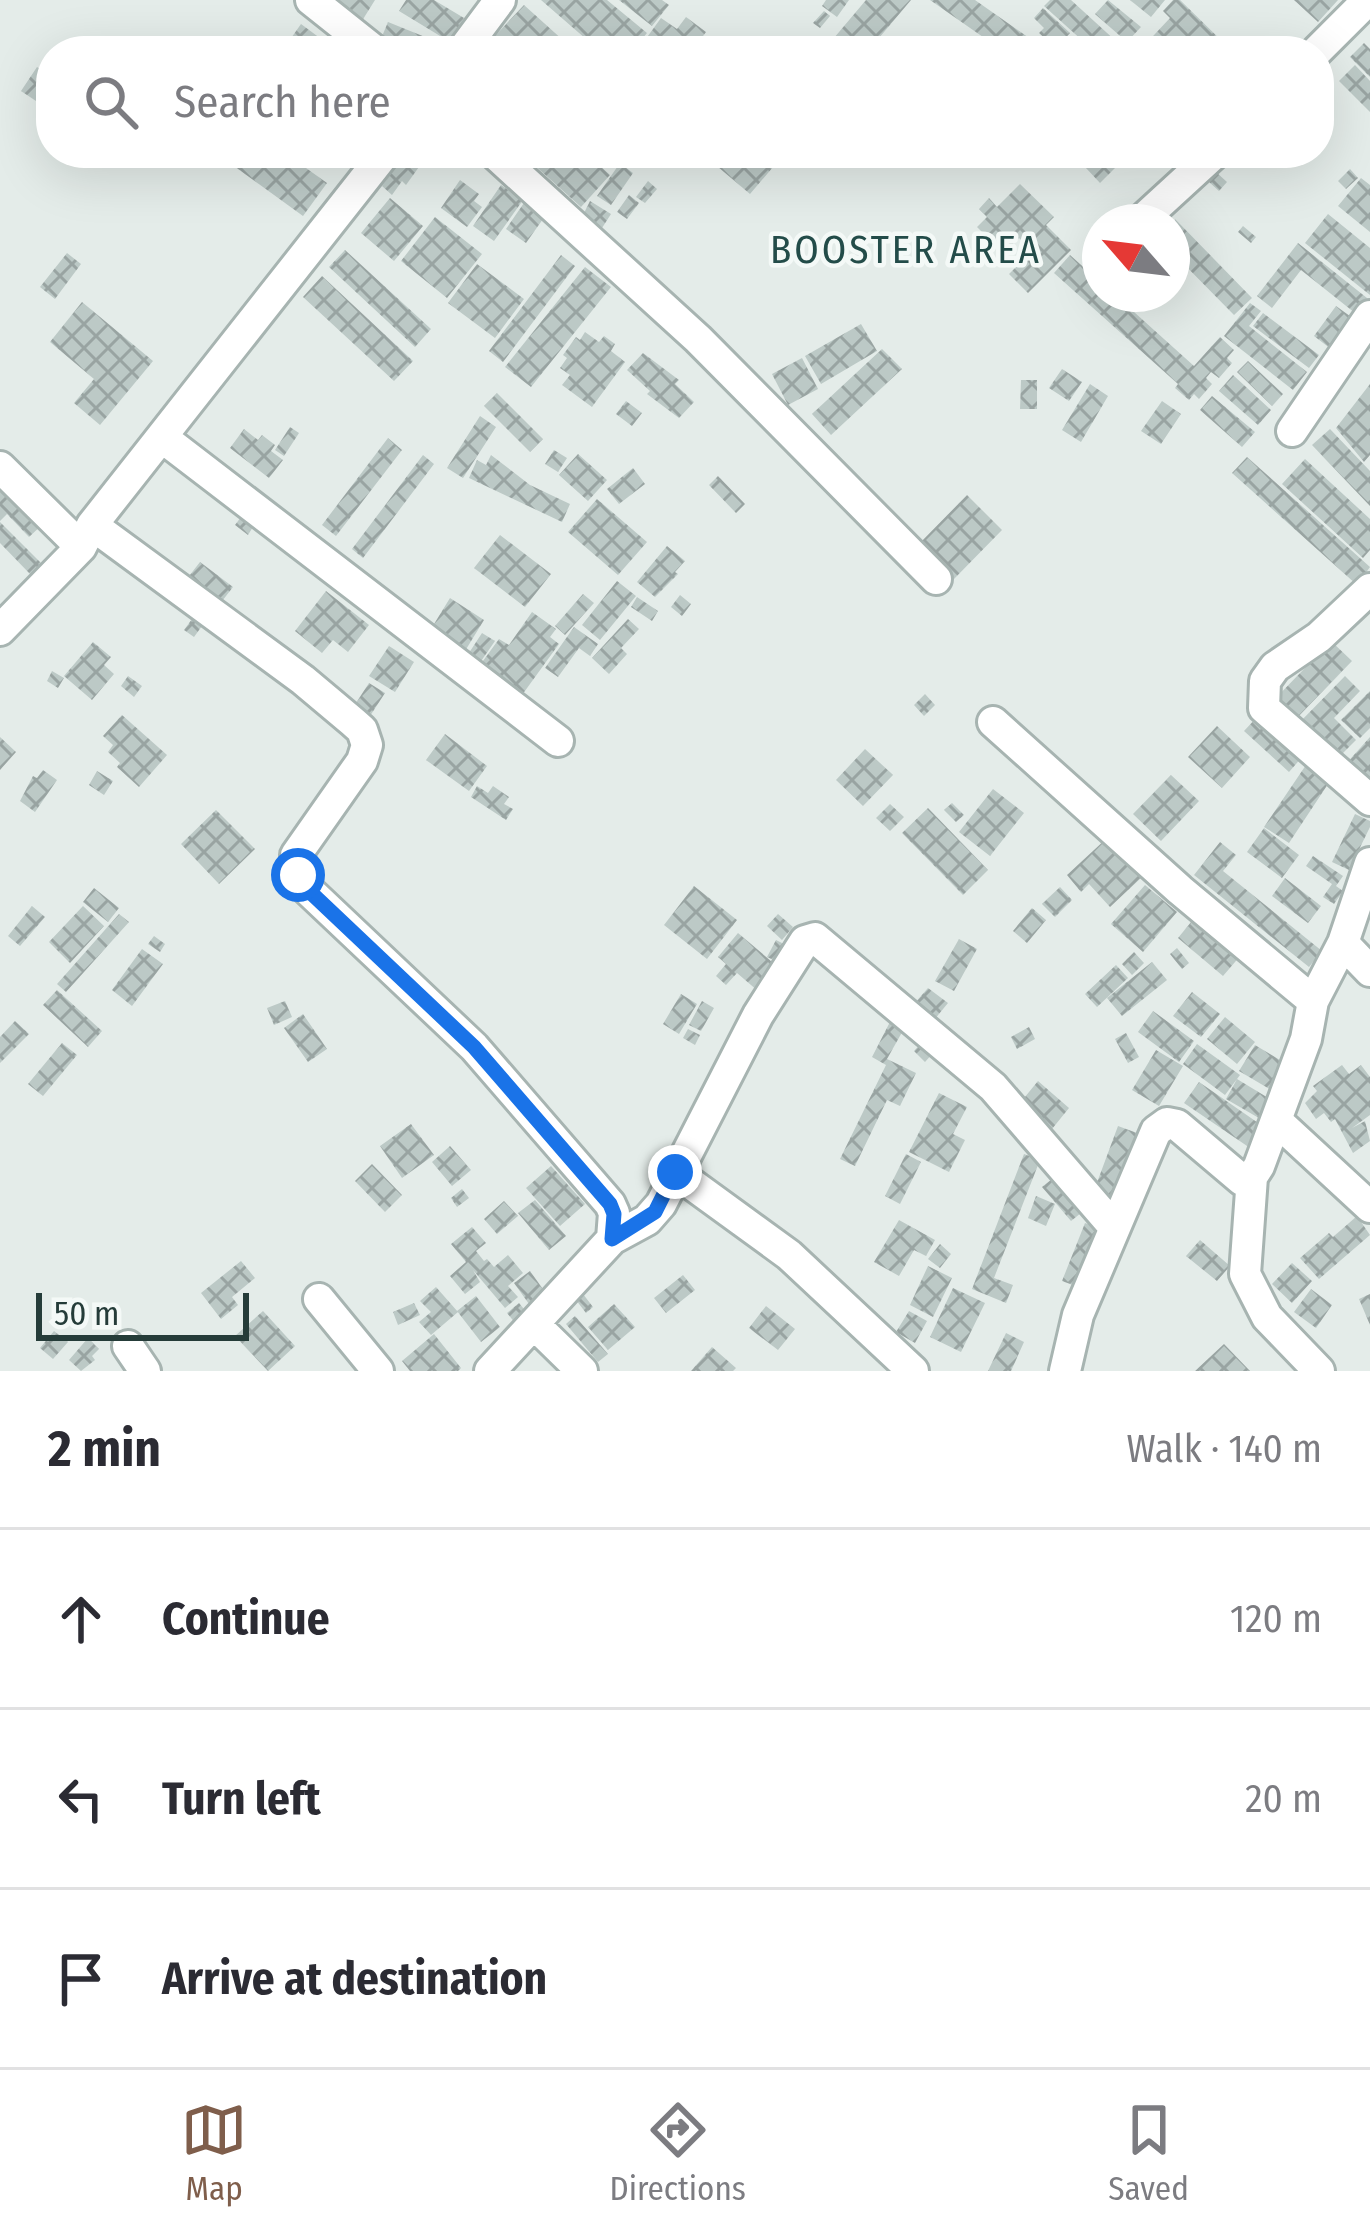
<!DOCTYPE html>
<html lang="en">
<head>
<meta charset="utf-8">
<style>
	:root { --surface:#fff; --page:#f2f2f3; --text:#2b2b33; --muted:#7c7c81; --line:#e1e1e2; --accent:#7f5e4b }
	body { margin:0; font-family:"Fira Sans Condensed",sans-serif; background:var(--page); color:var(--text) }
	.compass { position:absolute; left:1082px; top:204px; width:108px; height:108px; border-radius:50%; background:var(--surface); box-shadow:0 12px 48px #0002; rotate:298deg }
	.scale { position:absolute; left:36px; bottom:30px; width:213px; box-sizing:border-box; padding-left:12px; border:6px solid #253c39; border-top:0; font-size:33px; line-height:42px; white-space:nowrap; color:#253c39; -webkit-text-stroke:9px #f4f9f7; paint-order:stroke }
	.stop { position:absolute; width:36px; height:36px; margin:-27px; border:9px solid #1a73e8; border-radius:50%; background:#fff }
	.stop.end { background:#1a73e8; border-color:#fff; box-shadow:0 3px 12px #0008 }
	.list { margin:0; padding:0; list-style:none }
	h2 { display:flex; justify-content:space-between; align-items:center; height:156px; margin:0; padding:0 48px; font-size:51px }
	h2 small { font-size:39px; font-weight:400; color:var(--muted) }
	.list li { display:grid; grid-template-columns:78px 1fr auto; gap:36px; align-items:center; box-sizing:border-box; height:180px; padding:0 48px; border-top:3px solid var(--line) }
	.list b { display:block; font-size:45px; white-space:nowrap }
	.list em { font-size:39px; font-style:normal; color:var(--muted) }
	.icon { flex:none; width:66px; height:66px; fill:none; stroke:currentColor; stroke-width:2; stroke-linecap:round; stroke-linejoin:round }
	.map { position:relative; flex:none; width:1370px; height:1371px; overflow:hidden }
	.search { position:absolute; background:var(--surface); box-shadow:0 12px 48px #0002; left:36px; right:36px; top:36px; height:132px; display:flex; align-items:center; gap:30px; box-sizing:border-box; padding:0 42px; border-radius:48px; color:var(--muted); font-size:45px }
	.sheet { height:696px; background:var(--surface) }
	nav { display:flex; justify-content:space-around; align-items:center; box-sizing:border-box; height:168px; border-top:3px solid var(--line); background:var(--surface); font-size:33px; color:var(--muted) }
	nav a { display:grid; justify-items:center; gap:6px }
	nav .on { color:var(--accent) }
	.map>svg:first-child { display:block }
</style>
</head>
<body>
<div class="map">
<svg width="1370" height="1371" viewBox="0 0 1370 1371">
	<defs>
		<pattern id="building-cross-hatch" width="8" height="8" patternUnits="userSpaceOnUse" patternTransform="scale(3)"><rect width="8" height="8" fill="#bcc9c6"/><path d="M0 0l8 8M0 8l8-8" fill="none" stroke="#99a4a2"/></pattern>
	</defs>
	<rect width="100%" height="100%" fill="#e4ece9"/>
	<!-- building -->
	<path fill="url(#building-cross-hatch)" d="M326,0H375L360,24Z
		M406,0H434L464,18L450,42L399,11Z
		M541,0H607L647,33L632,51H593L583,42L586,39Z
		M619,0H662L669,5L652,26Z
		M826,0H849L837,17L822,6Z
		M866,0H911L868,51H823Z
		M930,0H975L1042,47L1039,51H1003Z
		M1050,0H1071L1118,43L1111,51H1094L1044,6Z
		M1108,0L1141,27L1127,42L1095,14Z
		M1130,0H1165L1151,17Z
		M1173,0H1180L1232,51H1139L1170,18L1163,11Z
		M1294,0H1338L1318,22Z
		M524,5L575,51H505L492,39Z
		M1043,8L1070,33L1056,49L1039,33L1044,28L1034,18Z
		M824,11L830,16L820,28L813,23Z
		M686,17L706,32L695,47L701,51H637L661,18L677,29Z
		M388,22L435,41L431,51H389L378,46Z
		M301,24L332,47L330,51H282Z
		M1074,38L1089,51H1061Z
		M1364,43L1370,49V77L1350,57Z
		M1355,65L1370,81V112L1339,81Z
		M37,67L51,76V111L21,91Z
		M216,153H285L327,183L303,216Z
		M406,153H429L406,185L402,181L392,195L382,186Z
		M521,153H598L603,158L598,164L610,175L581,207Z
		M718,153H785L750,194L711,161Z
		M1072,153H1113L1121,162L1100,183Z
		M620,163L633,173L611,205L597,196Z
		M1350,169L1358,178L1346,189L1338,181Z
		M1216,172L1227,182L1219,191L1208,181Z
		M1361,178L1370,185V232L1338,206Z
		M460,180L479,194L474,201L482,207L467,227L441,208Z
		M648,181L657,189L645,203L636,197Z
		M1020,184L1054,217L1046,225L1071,250L1028,293L1009,274L1032,251L1019,238L1003,253L977,227L987,217L979,209L989,198L997,207Z
		M501,185L523,200L494,241L473,226Z
		M629,195L639,203L627,219L617,212Z
		M390,198L423,226L394,261L361,233Z
		M526,200L541,211L538,215L543,219L526,243L506,229Z
		M590,201L611,214L602,228L584,213Z
		M1328,214L1370,248V295L1305,243Z
		M435,217L482,254L447,298L401,261Z
		M1175,219L1252,298L1234,315L1172,252Z
		M1243,226L1256,237L1251,243L1238,232Z
		M1298,243L1367,298L1355,313L1301,270L1272,308L1257,296Z
		M345,250L431,329L415,347L329,267Z
		M67,253L81,264L55,299L40,287Z
		M561,255L575,266L503,362L489,351Z
		M1070,255L1100,282V294H1114L1194,366L1220,337L1234,350L1227,358L1232,363L1219,378L1211,372L1206,378L1212,384L1199,399L1194,394L1189,400L1175,388L1178,384L1054,273Z
		M477,264L524,299L495,338L448,303Z
		M585,267L611,287L531,387L505,367Z
		M322,276L413,361L394,381L303,297Z
		M82,302L153,361L100,425L74,403L94,379L50,342Z
		M1250,303L1261,311L1249,326L1307,372L1293,390L1224,336Z
		M1336,306L1354,319L1331,349L1314,336Z
		M1263,313L1319,355L1309,368L1253,326Z
		M861,324L877,351L821,384L805,356Z
		M585,332L599,342L604,336L615,344L611,351L625,362L592,407L562,385L570,375L560,368L567,358L563,355L576,337L580,340Z
		M882,349L902,369L831,435L812,414Z
		M643,353L679,380L675,384L694,402L679,418L647,394L650,391L627,370Z
		M802,358L818,389L788,405L772,374Z
		M1248,361L1283,394L1272,406L1237,372Z
		M1062,369L1082,382L1069,401L1049,388Z
		M1233,375L1271,410L1258,425L1219,391Z
		M1021,380H1037V409H1020Z
		M1090,384L1108,396L1081,442L1062,430Z
		M1370,384V455L1364,462L1336,428Z
		M497,393L543,439L530,452L484,406Z
		M1212,396L1255,432L1242,447L1200,410Z
		M626,401L642,413L632,426L616,414Z
		M1162,401L1181,414L1161,444L1141,431Z
		M480,416L496,427L463,478L447,468Z
		M290,427L299,433L284,456L275,450Z
		M244,429L258,440L262,435L275,445L271,451L283,460L269,478L230,448Z
		M1330,429L1370,471V506L1312,445Z
		M388,438L402,450L336,536L322,525Z
		M554,450L567,458L558,472L545,464Z
		M578,454L607,480L588,501L559,475Z
		M423,455L434,464L363,558L352,549Z
		M491,455L530,485L570,504L562,522L469,478L477,460L486,465Z
		M1247,457L1370,567L1357,585L1232,473Z
		M1305,459L1370,519V550L1363,558L1282,484Z
		M633,468L645,484L619,504L607,489Z
		M718,476L745,504L736,513L709,485Z
		M0,478L44,523L29,537L7,514L0,521Z
		M967,495L1002,530L954,579L919,544Z
		M597,499L647,542L618,575L568,532Z
		M244,513L256,522L248,535L235,525Z
		M0,522L42,564L31,575L0,543Z
		M500,535L551,574L525,607L474,568Z
		M667,546L685,561L675,572L678,574L655,597L637,582Z
		M200,562L233,587L219,605L186,580Z
		M617,581L636,596L600,640L582,625Z
		M326,591L369,625L348,652L333,640L322,653L295,631Z
		M583,594L594,603L565,635L555,626Z
		M680,595L691,604L682,616L671,607Z
		M637,597L658,611L652,621L631,607Z
		M450,598L484,620L465,651L431,629Z
		M532,612L556,629L550,637L559,644L522,695L480,665L499,639L509,645Z
		M192,619L202,626L194,637L184,630Z
		M628,619L639,629L621,648L627,654L609,674L592,658Z
		M574,627L598,644L590,656L579,648L558,677L545,668Z
		M482,633L495,641L477,667L465,659Z
		M1331,641L1352,661L1294,721L1273,701Z
		M93,642L111,657L104,665L114,674L92,700L64,676Z
		M389,646L414,662L395,692L369,676Z
		M52,671L64,678L58,688L47,681Z
		M128,676L142,686L134,697L121,686Z
		M1345,676L1360,691L1334,718L1356,740L1336,760L1298,724Z
		M369,683L385,693L370,716L354,706Z
		M1370,691V728L1360,738L1341,720Z
		M925,694L935,705L924,716L914,705Z
		M122,715L167,755L139,787L117,767L120,763L108,752L113,745L103,736Z
		M1258,716L1303,756L1289,772L1244,731Z
		M1217,726L1250,757L1222,788L1188,757Z
		M445,734L487,766L469,791L426,760Z
		M0,737L16,752L0,770Z
		M1370,737V789L1344,766Z
		M865,749L893,775L863,806L836,780Z
		M1306,765L1330,781L1289,843L1264,827Z
		M43,770L57,780L35,812L20,801L33,776L37,778Z
		M97,771L113,781L104,795L89,785Z
		M1171,775L1199,801L1161,841L1133,814Z
		M477,786L488,793L493,786L509,797L504,804L513,809L506,820L471,797Z
		M993,789L1024,813L990,856L959,832Z
		M952,803L964,815L956,822L944,810Z
		M890,804L904,817L890,831L876,818Z
		M928,808L988,870L963,895L902,833Z
		M216,810L255,849L219,884L181,844Z
		M1355,814L1370,821V827L1349,870L1332,862Z
		M1264,828L1299,855L1282,878L1247,852Z
		M1107,838L1142,877L1110,907L1089,884L1081,892L1067,875Z
		M1220,842L1236,855L1223,871L1322,951L1309,967L1194,875Z
		M1313,856L1343,876L1336,886L1343,891L1334,904L1323,897L1332,884L1306,866Z
		M1285,878L1321,906L1308,923L1272,896Z
		M1145,885L1177,912L1143,952L1111,924Z
		M694,886L737,920L707,959L664,925Z
		M1060,887L1072,900L1055,917L1042,904Z
		M94,888L119,908L108,922L83,902Z
		M32,906L45,917L20,946L8,936Z
		M83,906L104,926L70,963L49,942Z
		M1032,908L1046,920L1027,943L1013,931Z
		M119,914L129,922L66,992L57,984Z
		M778,914L793,927L782,940L767,926Z
		M1196,916L1241,955L1223,976L1178,938Z
		M738,933L778,967L758,991L737,973L726,985L716,976L726,964L718,957Z
		M154,936L165,944L160,952L148,944Z
		M959,939L977,949L954,991L935,981Z
		M776,940L786,945L778,962L767,957Z
		M1177,948L1189,963L1182,969L1170,954Z
		M142,949L163,964L132,1006L112,990Z
		M1134,952L1144,963L1132,975L1122,964Z
		M1152,962L1167,980L1122,1016L1107,998Z
		M1116,965L1128,978L1097,1007L1085,994Z
		M928,988L948,1003L934,1020L914,1004Z
		M57,990L102,1031L88,1047L43,1005Z
		M1192,992L1220,1014L1201,1037L1173,1016Z
		M681,994L697,1004L679,1034L663,1024Z
		M285,1001L292,1017L274,1025L267,1008Z
		M702,1001L714,1008L701,1031L689,1025Z
		M1153,1011L1194,1041L1179,1062L1138,1032Z
		M303,1014L327,1049L308,1062L284,1028Z
		M1225,1017L1255,1042L1237,1064L1207,1039Z
		M891,1020L905,1027L887,1059L916,1073L900,1106L887,1100L855,1166L840,1159L886,1065L872,1057Z
		M15,1021L29,1034L0,1063V1037Z
		M1029,1027L1035,1039L1017,1049L1011,1037Z
		M688,1029L700,1035L695,1045L683,1038Z
		M1126,1033L1139,1057L1128,1063L1115,1039Z
		M922,1042L934,1052L925,1062L914,1051Z
		M62,1043L77,1055L43,1096L28,1084Z
		M1197,1044L1240,1075L1225,1095L1183,1064Z
		M1255,1045L1288,1065L1273,1091L1239,1071Z
		M1156,1050L1183,1066L1159,1106L1132,1090Z
		M1342,1065L1349,1074L1361,1065L1370,1077V1115L1352,1128L1365,1121L1370,1141L1353,1153L1335,1119L1331,1122L1324,1113L1316,1119L1305,1103L1317,1091L1313,1086Z
		M1237,1079L1275,1102L1264,1121L1226,1099Z
		M1038,1081L1069,1108L1052,1129L1020,1103Z
		M1199,1082L1264,1127L1250,1148L1184,1103Z
		M939,1093L967,1107L953,1134L965,1140L949,1172L909,1152Z
		M411,1124L434,1155L402,1178L380,1146Z
		M1118,1126L1137,1133L1110,1203L1092,1196Z
		M450,1146L471,1170L452,1186L432,1162Z
		M906,1154L921,1162L900,1204L885,1196Z
		M1024,1154L1040,1160L994,1278L1013,1285L1006,1303L972,1289Z
		M372,1164L402,1195L385,1212L355,1181Z
		M551,1166L585,1204L560,1226L526,1188Z
		M1052,1179L1081,1213L1071,1221L1042,1187Z
		M462,1189L469,1198L457,1207L451,1198Z
		M1036,1196L1055,1204L1046,1226L1028,1218Z
		M535,1200L566,1236L549,1250L518,1213Z
		M504,1201L518,1216L497,1234L484,1219Z
		M1357,1216L1370,1235L1319,1279L1300,1258L1329,1233L1333,1237Z
		M899,1220L935,1240L926,1256L914,1250L899,1276L874,1262Z
		M1085,1223L1103,1230L1081,1288L1062,1281Z
		M472,1227L486,1243L476,1251L484,1261L487,1259L494,1267L508,1255L523,1273L508,1286L518,1297L505,1308L473,1270L480,1282L465,1294L450,1276L466,1262L451,1244Z
		M1200,1240L1230,1266L1217,1281L1186,1256Z
		M940,1244L951,1254L940,1268L928,1259Z
		M241,1261L255,1278L232,1297L238,1305L221,1319L201,1293Z
		M1292,1263L1312,1281L1292,1303L1272,1284Z
		M928,1266L952,1278L933,1317L910,1305Z
		M530,1271L545,1292L529,1304L514,1283Z
		M683,1275L695,1290L666,1313L654,1298Z
		M436,1287L458,1312L431,1335L419,1322L431,1312L420,1301Z
		M953,1288L985,1303L961,1352L930,1337Z
		M1311,1289L1332,1305L1316,1328L1294,1312Z
		M583,1294L593,1307L586,1313L576,1300Z
		M1370,1294V1325L1359,1299Z
		M476,1296L500,1327L481,1342L457,1311Z
		M414,1303L420,1315L398,1325L393,1312Z
		M519,1303L528,1314L516,1324L507,1313Z
		M614,1304L635,1327L608,1350L588,1327Z
		M766,1306L795,1329L778,1350L749,1328Z
		M263,1311L295,1346L268,1371L235,1336Z
		M909,1311L927,1321L915,1343L896,1332Z
		M575,1316L608,1354L598,1362L566,1324Z
		M54,1331L68,1342L53,1359L40,1348Z
		M1006,1333L1024,1342L1011,1371H988Z
		M434,1334L461,1368L458,1371H410L402,1361Z
		M88,1338L99,1349L92,1356L95,1360L81,1371L69,1360Z
		M1224,1344L1250,1371H1195Z
		M712,1347L736,1368L733,1371H691Z"/>
	<g fill="none" stroke-linecap="round" stroke-linejoin="round">
		<!-- minor casing -->
		<g stroke="#a7b4b1" stroke-width="36">
			<path id="minor" d="M311,0L375,51
				M462,51L500,0
				M1317,51L1368,0
				M494,153L698,339L936,579
				M1143,219L1215,153
				M1292,431L1370,316
				M163,438L558,741
				M0,467L81,547
				M92,525L303,680L353,722L362,730L367,745L362,761L296,855L298,875L307,889L474,1047L610,1204L614,1213L612,1239L490,1371
				M1370,589L1319,637L1275,667L1265,681L1264,708L1370,800
				M0,630L81,547L92,525L385,153
				M993,722L1180,890L1313,1001
				M1343,943L1370,971
				M1278,1122L1370,1207
				M675,1172L789,1255L913,1371
				M1252,1177L1245,1274L1267,1317L1319,1371
				M612,1239L647,1220L661,1204L758,1015L805,941L815,938L993,1087L1114,1227
				M319,1299L378,1371
				M535,1325L582,1371
				M128,1346L145,1371
				M1065,1371L1078,1315L1156,1131L1167,1123L1177,1125L1242,1180L1252,1177L1259,1166L1306,1039L1313,1001L1343,943L1370,863"/>
		</g>
		<!-- minor -->
		<use href="#minor" stroke="#fff" stroke-width="30"/>
	</g>
	<g fill="none" stroke-linecap="round" stroke-linejoin="round">
		<!-- route -->
		<path stroke="#1a73e8" stroke-width="15" d="M298,875L307,889L474,1047L610,1204L614,1214L612,1239L655,1212L675,1172"/>
	</g>
	<g text-anchor="middle" dominant-baseline="central" stroke-width="9" stroke-linejoin="round" paint-order="stroke">
		<!-- quarter labels -->
		<g font-size="39" letter-spacing="3" fill="#234c49" stroke="#f4f9f7">
			<text x="906" y="250">BOOSTER AREA</text>
		</g>
	</g>
</svg>
<svg class="compass" viewBox="-18 -18 36 36"><path d="M0-13l5 13h-10z" fill="#e53935"/><path d="M0 13l5-13h-10z" fill="#7c7c81"/></svg>
<div class="scale">50 m</div>
<div class="stop" style="left:298px;top:875px"></div>
<div class="stop end" style="left:675px;top:1172px"></div>
<div class="search"><svg class="icon" aria-label="search" viewBox="0 0 24 24"><circle cx="10" cy="10" r="6"/><path d="M15 15l6 6"/></svg>Search here</div>
</div>
<section class="sheet">
<h2>2 min<small>Walk · 140 m</small></h2>
<ul class="list">
<li><svg class="icon" aria-label="ahead" viewBox="0 0 24 24"><path d="M12 20V5M6 11l6-6 6 6"/></svg><div><b>Continue</b></div><em>120 m</em></li>
<li><svg class="icon" aria-label="left" viewBox="0 0 24 24"><path d="M17 20v-9H6M10 6l-5 5 5 5"/></svg><div><b>Turn left</b></div><em>20 m</em></li>
<li><svg class="icon" aria-label="arrive" viewBox="0 0 24 24"><path d="M6 21V4h12l-3 4 3 4H6"/></svg><div><b>Arrive at destination</b></div></li>
</ul>
</section>
<nav>
<a class="on"><svg class="icon" aria-label="map" viewBox="0 0 24 24"><path d="M3 6l6-2 6 2 6-2v14l-6 2-6-2-6 2zM9 4v14M15 6v14"/></svg>Map</a>
<a><svg class="icon" aria-label="directions" viewBox="0 0 24 24"><path d="M12 3l9 9-9 9-9-9zM9 14v-3h6M13 9l2 2-2 2"/></svg>Directions</a>
<a><svg class="icon" aria-label="saved" viewBox="0 0 24 24"><path d="M7 4h10v16l-5-4-5 4z"/></svg>Saved</a>
</nav>
</body>
</html>
